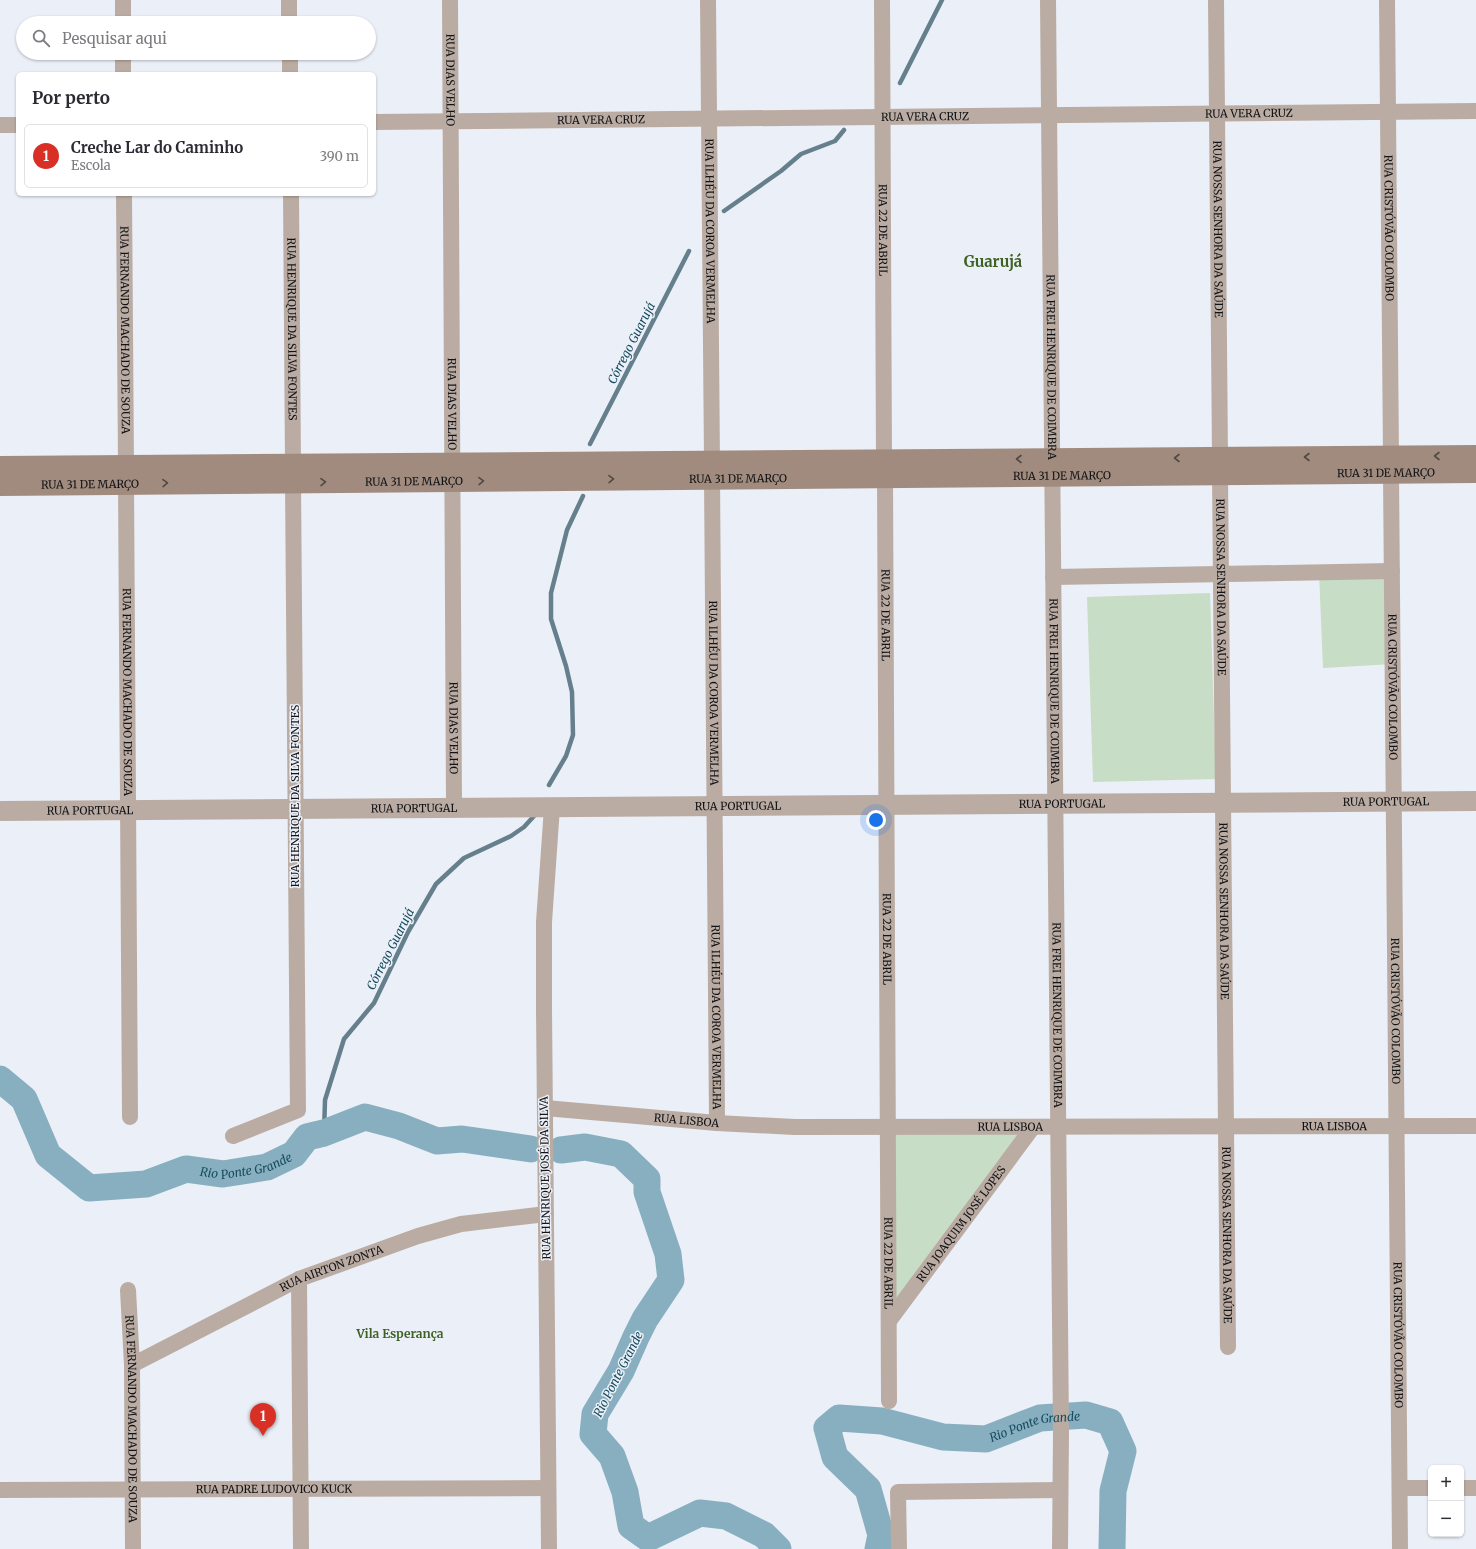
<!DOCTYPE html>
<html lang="pt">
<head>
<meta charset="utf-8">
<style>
	:root { --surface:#fff; --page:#f7f7f7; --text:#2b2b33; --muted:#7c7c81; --line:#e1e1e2; --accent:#d93025 }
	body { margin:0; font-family:Merriweather,serif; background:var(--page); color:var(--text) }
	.controls { position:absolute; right:12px; bottom:12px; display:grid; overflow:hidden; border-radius:6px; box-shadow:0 1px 3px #0004 }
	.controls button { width:36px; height:36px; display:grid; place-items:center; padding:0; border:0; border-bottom:1px solid var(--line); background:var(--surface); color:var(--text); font:20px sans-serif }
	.you { position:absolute; left:876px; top:820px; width:14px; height:14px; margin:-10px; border:3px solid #fff; border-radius:50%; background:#1a73e8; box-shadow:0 0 0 6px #1a73e833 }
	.badge { display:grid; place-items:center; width:26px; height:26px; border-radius:50%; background:var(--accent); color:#fff; font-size:13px; font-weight:700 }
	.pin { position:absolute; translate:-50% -33px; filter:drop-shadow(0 1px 2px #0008) }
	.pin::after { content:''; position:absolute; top:21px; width:14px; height:12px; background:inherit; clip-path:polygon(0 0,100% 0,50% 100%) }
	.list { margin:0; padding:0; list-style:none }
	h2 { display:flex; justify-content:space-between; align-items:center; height:52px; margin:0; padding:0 16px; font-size:17px }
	h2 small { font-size:13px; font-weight:400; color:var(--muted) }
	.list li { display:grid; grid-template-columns:26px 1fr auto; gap:12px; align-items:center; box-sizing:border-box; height:64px; margin:0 8px 8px; padding:0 8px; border:1px solid var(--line); border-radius:6px }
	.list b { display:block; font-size:15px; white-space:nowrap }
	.list p { margin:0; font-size:13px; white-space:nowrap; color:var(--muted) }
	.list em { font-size:13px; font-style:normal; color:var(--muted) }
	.icon { flex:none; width:22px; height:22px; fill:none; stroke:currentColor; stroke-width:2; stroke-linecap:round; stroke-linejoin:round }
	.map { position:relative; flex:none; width:1476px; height:1549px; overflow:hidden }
	.search { position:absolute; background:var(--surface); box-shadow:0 1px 3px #0004; left:16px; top:16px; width:360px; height:44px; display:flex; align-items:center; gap:10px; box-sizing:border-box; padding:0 14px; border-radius:22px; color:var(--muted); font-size:15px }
	.panel { position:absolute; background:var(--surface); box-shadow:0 1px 3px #0004; left:16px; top:72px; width:360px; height:124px; border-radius:6px }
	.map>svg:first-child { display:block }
</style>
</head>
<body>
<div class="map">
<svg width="1476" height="1549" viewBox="0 0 1476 1549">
	<rect width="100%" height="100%" fill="#ebeff8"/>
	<!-- green -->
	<path fill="#c7ddc5" d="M1392,571L1393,664L1323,668L1319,572Z
		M1210,593L1216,779L1093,782L1087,597Z
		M888,1127H1033L889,1321Z"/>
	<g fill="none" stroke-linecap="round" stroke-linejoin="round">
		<!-- stream -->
		<path stroke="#65808c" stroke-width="4.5" d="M900,83L942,0
			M724,211L781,171L801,154L835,141L844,130
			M590,444L689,251
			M549,785L566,756L573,735L572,692L566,666L551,619V593L567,530L583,496
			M324,1133L325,1100L344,1039L374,1003L408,932L436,884L464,858L511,836L524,827L534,816"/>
		<!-- river -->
		<g stroke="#88afbf" stroke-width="27">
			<path id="s1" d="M0,1079L24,1099L48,1155L89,1188L146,1184L186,1169L223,1174L267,1167L294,1154L307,1137L324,1133L365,1117L399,1126L437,1141L462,1139L531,1149"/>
			<path d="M561,1150L585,1147L621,1154L647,1179V1192L668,1254L671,1280L645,1319L636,1337L621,1371L595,1414L593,1434L612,1456L625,1492L631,1526L648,1538L700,1513L726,1516L764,1535L778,1549"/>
			<path id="s2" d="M878,1549L881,1535L868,1489L835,1457L827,1428L839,1418L882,1421L943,1437L986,1439L1040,1418L1086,1415L1110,1422L1123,1451L1113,1491L1112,1549"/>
		</g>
		<!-- minor -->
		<g stroke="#bbaca3" stroke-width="16">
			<path d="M123,0V23"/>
			<path d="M289,0V23"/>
			<path id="s3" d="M450,0L454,807"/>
			<path id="s4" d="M708,0L712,461"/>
			<path id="s5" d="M882,0L884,460"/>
			<path id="s6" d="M1048,0L1061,1432L1060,1549"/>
			<path id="s7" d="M1216,0L1220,457"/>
			<path id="s8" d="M1387,0L1391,456"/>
			<path d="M123,53V74"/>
			<path d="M290,53V74"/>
			<path id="s9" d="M374,122L1476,111"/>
			<path d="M0,125H18"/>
			<path id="s10" d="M124,194L126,466"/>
			<path id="s11" d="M291,194L293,465"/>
			<path id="s12" d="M1391,473L1400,1549"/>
			<path id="s13" d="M1220,474L1228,1347"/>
			<path id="s14" d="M885,477L889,1401"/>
			<path id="s15" d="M712,478L717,1123"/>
			<path id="s16" d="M126,484L130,1117"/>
			<path d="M1053,577L1392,571"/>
			<path id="s17" d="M545,1108L717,1123L794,1127L1476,1126"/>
			<path d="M233,1136L298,1110L293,482"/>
			<path d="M299,1279L301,1549"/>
			<path id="s18" d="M128,1290L132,1365L133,1549"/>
			<path id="s19" d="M889,1321L1033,1127"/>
			<path id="s20" d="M132,1365L299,1279L418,1236L461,1224L546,1214"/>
			<path d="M1400,1488H1431"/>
			<path d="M1461,1488H1476"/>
			<path id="s21" d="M0,1490L548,1488"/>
			<path d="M549,1549L544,1010V922L552,807"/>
			<path d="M899,1549L898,1492L1060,1490"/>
		</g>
		<!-- tertiary -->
		<path stroke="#bbaca3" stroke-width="20" id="s22" d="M0,811L1476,801"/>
		<!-- secondary -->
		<g stroke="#a18b7e" stroke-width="22">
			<path d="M0,467L1476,456"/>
			<path id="s23" d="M0,485L1476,472"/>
		</g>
	</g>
	<!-- one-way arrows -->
	<defs><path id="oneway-chevron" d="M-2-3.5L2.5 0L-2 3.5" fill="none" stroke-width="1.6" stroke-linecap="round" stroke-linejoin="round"/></defs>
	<g stroke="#524945">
		<use href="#oneway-chevron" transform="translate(1437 456) rotate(180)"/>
		<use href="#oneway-chevron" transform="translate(1307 457) rotate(180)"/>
		<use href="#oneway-chevron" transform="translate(1177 458) rotate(180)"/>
		<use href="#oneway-chevron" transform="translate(1019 459) rotate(180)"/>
		<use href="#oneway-chevron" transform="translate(611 479) rotate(-1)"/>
		<use href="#oneway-chevron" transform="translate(481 481) rotate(-1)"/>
		<use href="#oneway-chevron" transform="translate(323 482) rotate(-1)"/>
		<use href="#oneway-chevron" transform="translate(165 483) rotate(-1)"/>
	</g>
	<g text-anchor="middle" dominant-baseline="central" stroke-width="3" stroke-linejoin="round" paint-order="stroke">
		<!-- street labels -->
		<g font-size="11" fill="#121316" stroke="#ebeff8">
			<text stroke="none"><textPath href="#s3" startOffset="80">RUA DIAS VELHO</textPath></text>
			<text stroke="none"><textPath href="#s9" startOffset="875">RUA VERA CRUZ</textPath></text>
			<text stroke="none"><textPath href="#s9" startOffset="551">RUA VERA CRUZ</textPath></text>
			<text stroke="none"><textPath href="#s9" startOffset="227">RUA VERA CRUZ</textPath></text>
			<text stroke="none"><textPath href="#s8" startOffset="228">RUA CRISTÓVÃO COLOMBO</textPath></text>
			<text stroke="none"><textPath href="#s7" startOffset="229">RUA NOSSA SENHORA DA SAÚDE</textPath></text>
			<text stroke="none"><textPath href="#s5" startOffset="230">RUA 22 DE ABRIL</textPath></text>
			<text stroke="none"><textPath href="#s4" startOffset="231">RUA ILHÉU DA COROA VERMELHA</textPath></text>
			<text stroke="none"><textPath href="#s11" startOffset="135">RUA HENRIQUE DA SILVA FONTES</textPath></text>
			<text stroke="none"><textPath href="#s10" startOffset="136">RUA FERNANDO MACHADO DE SOUZA</textPath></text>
			<text stroke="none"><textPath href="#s6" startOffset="367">RUA FREI HENRIQUE DE COIMBRA</textPath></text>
			<text stroke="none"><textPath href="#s3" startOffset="404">RUA DIAS VELHO</textPath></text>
			<text stroke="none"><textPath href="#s23" startOffset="1386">RUA 31 DE MARÇO</textPath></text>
			<text stroke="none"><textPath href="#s23" startOffset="1062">RUA 31 DE MARÇO</textPath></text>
			<text stroke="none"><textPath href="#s23" startOffset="738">RUA 31 DE MARÇO</textPath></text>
			<text stroke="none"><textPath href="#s23" startOffset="414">RUA 31 DE MARÇO</textPath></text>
			<text stroke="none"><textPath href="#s23" startOffset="90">RUA 31 DE MARÇO</textPath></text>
			<text stroke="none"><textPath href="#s13" startOffset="113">RUA NOSSA SENHORA DA SAÚDE</textPath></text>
			<text stroke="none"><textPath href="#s14" startOffset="138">RUA 22 DE ABRIL</textPath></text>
			<text stroke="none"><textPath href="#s12" startOffset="214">RUA CRISTÓVÃO COLOMBO</textPath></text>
			<text stroke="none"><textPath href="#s6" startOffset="691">RUA FREI HENRIQUE DE COIMBRA</textPath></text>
			<text stroke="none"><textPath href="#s16" startOffset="208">RUA FERNANDO MACHADO DE SOUZA</textPath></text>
			<text stroke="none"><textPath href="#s15" startOffset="215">RUA ILHÉU DA COROA VERMELHA</textPath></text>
			<text stroke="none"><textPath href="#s3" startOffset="728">RUA DIAS VELHO</textPath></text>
			<text transform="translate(295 796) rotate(-90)">RUA HENRIQUE DA SILVA FONTES</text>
			<text stroke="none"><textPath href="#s22" startOffset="1386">RUA PORTUGAL</textPath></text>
			<text stroke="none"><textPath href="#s22" startOffset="1062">RUA PORTUGAL</textPath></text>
			<text stroke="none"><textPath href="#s22" startOffset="738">RUA PORTUGAL</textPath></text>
			<text stroke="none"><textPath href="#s22" startOffset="414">RUA PORTUGAL</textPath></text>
			<text stroke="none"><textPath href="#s22" startOffset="90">RUA PORTUGAL</textPath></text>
			<text stroke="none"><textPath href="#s13" startOffset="437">RUA NOSSA SENHORA DA SAÚDE</textPath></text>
			<text stroke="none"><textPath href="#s14" startOffset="462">RUA 22 DE ABRIL</textPath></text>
			<text stroke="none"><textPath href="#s12" startOffset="538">RUA CRISTÓVÃO COLOMBO</textPath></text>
			<text stroke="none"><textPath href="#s6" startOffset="1015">RUA FREI HENRIQUE DE COIMBRA</textPath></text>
			<text stroke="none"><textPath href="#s15" startOffset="539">RUA ILHÉU DA COROA VERMELHA</textPath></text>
			<text stroke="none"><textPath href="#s17" startOffset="142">RUA LISBOA</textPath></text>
			<text stroke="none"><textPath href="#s17" startOffset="790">RUA LISBOA</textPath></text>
			<text stroke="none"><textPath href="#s17" startOffset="466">RUA LISBOA</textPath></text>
			<text transform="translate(545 1178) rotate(-91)">RUA HENRIQUE JOSÉ DA SILVA</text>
			<text stroke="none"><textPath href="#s19" startOffset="121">RUA JOAQUIM JOSÉ LOPES</textPath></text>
			<text stroke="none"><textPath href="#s13" startOffset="761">RUA NOSSA SENHORA DA SAÚDE</textPath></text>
			<text stroke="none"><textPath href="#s14" startOffset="786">RUA 22 DE ABRIL</textPath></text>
			<text stroke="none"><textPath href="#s20" startOffset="222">RUA AIRTON ZONTA</textPath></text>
			<text stroke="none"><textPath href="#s12" startOffset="862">RUA CRISTÓVÃO COLOMBO</textPath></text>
			<text stroke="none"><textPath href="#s18" startOffset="129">RUA FERNANDO MACHADO DE SOUZA</textPath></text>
			<text stroke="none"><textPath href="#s21" startOffset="274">RUA PADRE LUDOVICO KUCK</textPath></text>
		</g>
		<!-- water labels -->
		<g font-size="12" font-style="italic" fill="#174c5f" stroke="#ebeff8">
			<text transform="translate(631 343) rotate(-63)">Córrego Guarujá</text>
			<text transform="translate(390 949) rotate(-63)">Córrego Guarujá</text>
			<text stroke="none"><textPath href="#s1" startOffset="306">Rio Ponte Grande</textPath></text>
			<text transform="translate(618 1374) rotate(-63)">Rio Ponte Grande</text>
			<text stroke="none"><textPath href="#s2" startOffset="354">Rio Ponte Grande</textPath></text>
		</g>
		<!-- neighbourhood labels -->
		<g font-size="12" font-weight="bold" fill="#3d6224" stroke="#ebeff8">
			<text x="400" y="1333">Vila Esperança</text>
		</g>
		<!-- district labels -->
		<g font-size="15" font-weight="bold" fill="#3d6224" stroke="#ebeff8">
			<text x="993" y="261">Guarujá</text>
		</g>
	</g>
</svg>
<div class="controls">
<button>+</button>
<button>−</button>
</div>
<div class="you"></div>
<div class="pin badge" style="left:263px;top:1436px">1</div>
<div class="search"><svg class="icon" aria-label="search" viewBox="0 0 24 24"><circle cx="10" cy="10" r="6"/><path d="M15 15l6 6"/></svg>Pesquisar aqui</div>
<section class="panel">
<h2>Por perto<small></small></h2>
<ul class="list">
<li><span class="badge">1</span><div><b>Creche Lar do Caminho</b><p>Escola</p></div><em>390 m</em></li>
</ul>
</section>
</div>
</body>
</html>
